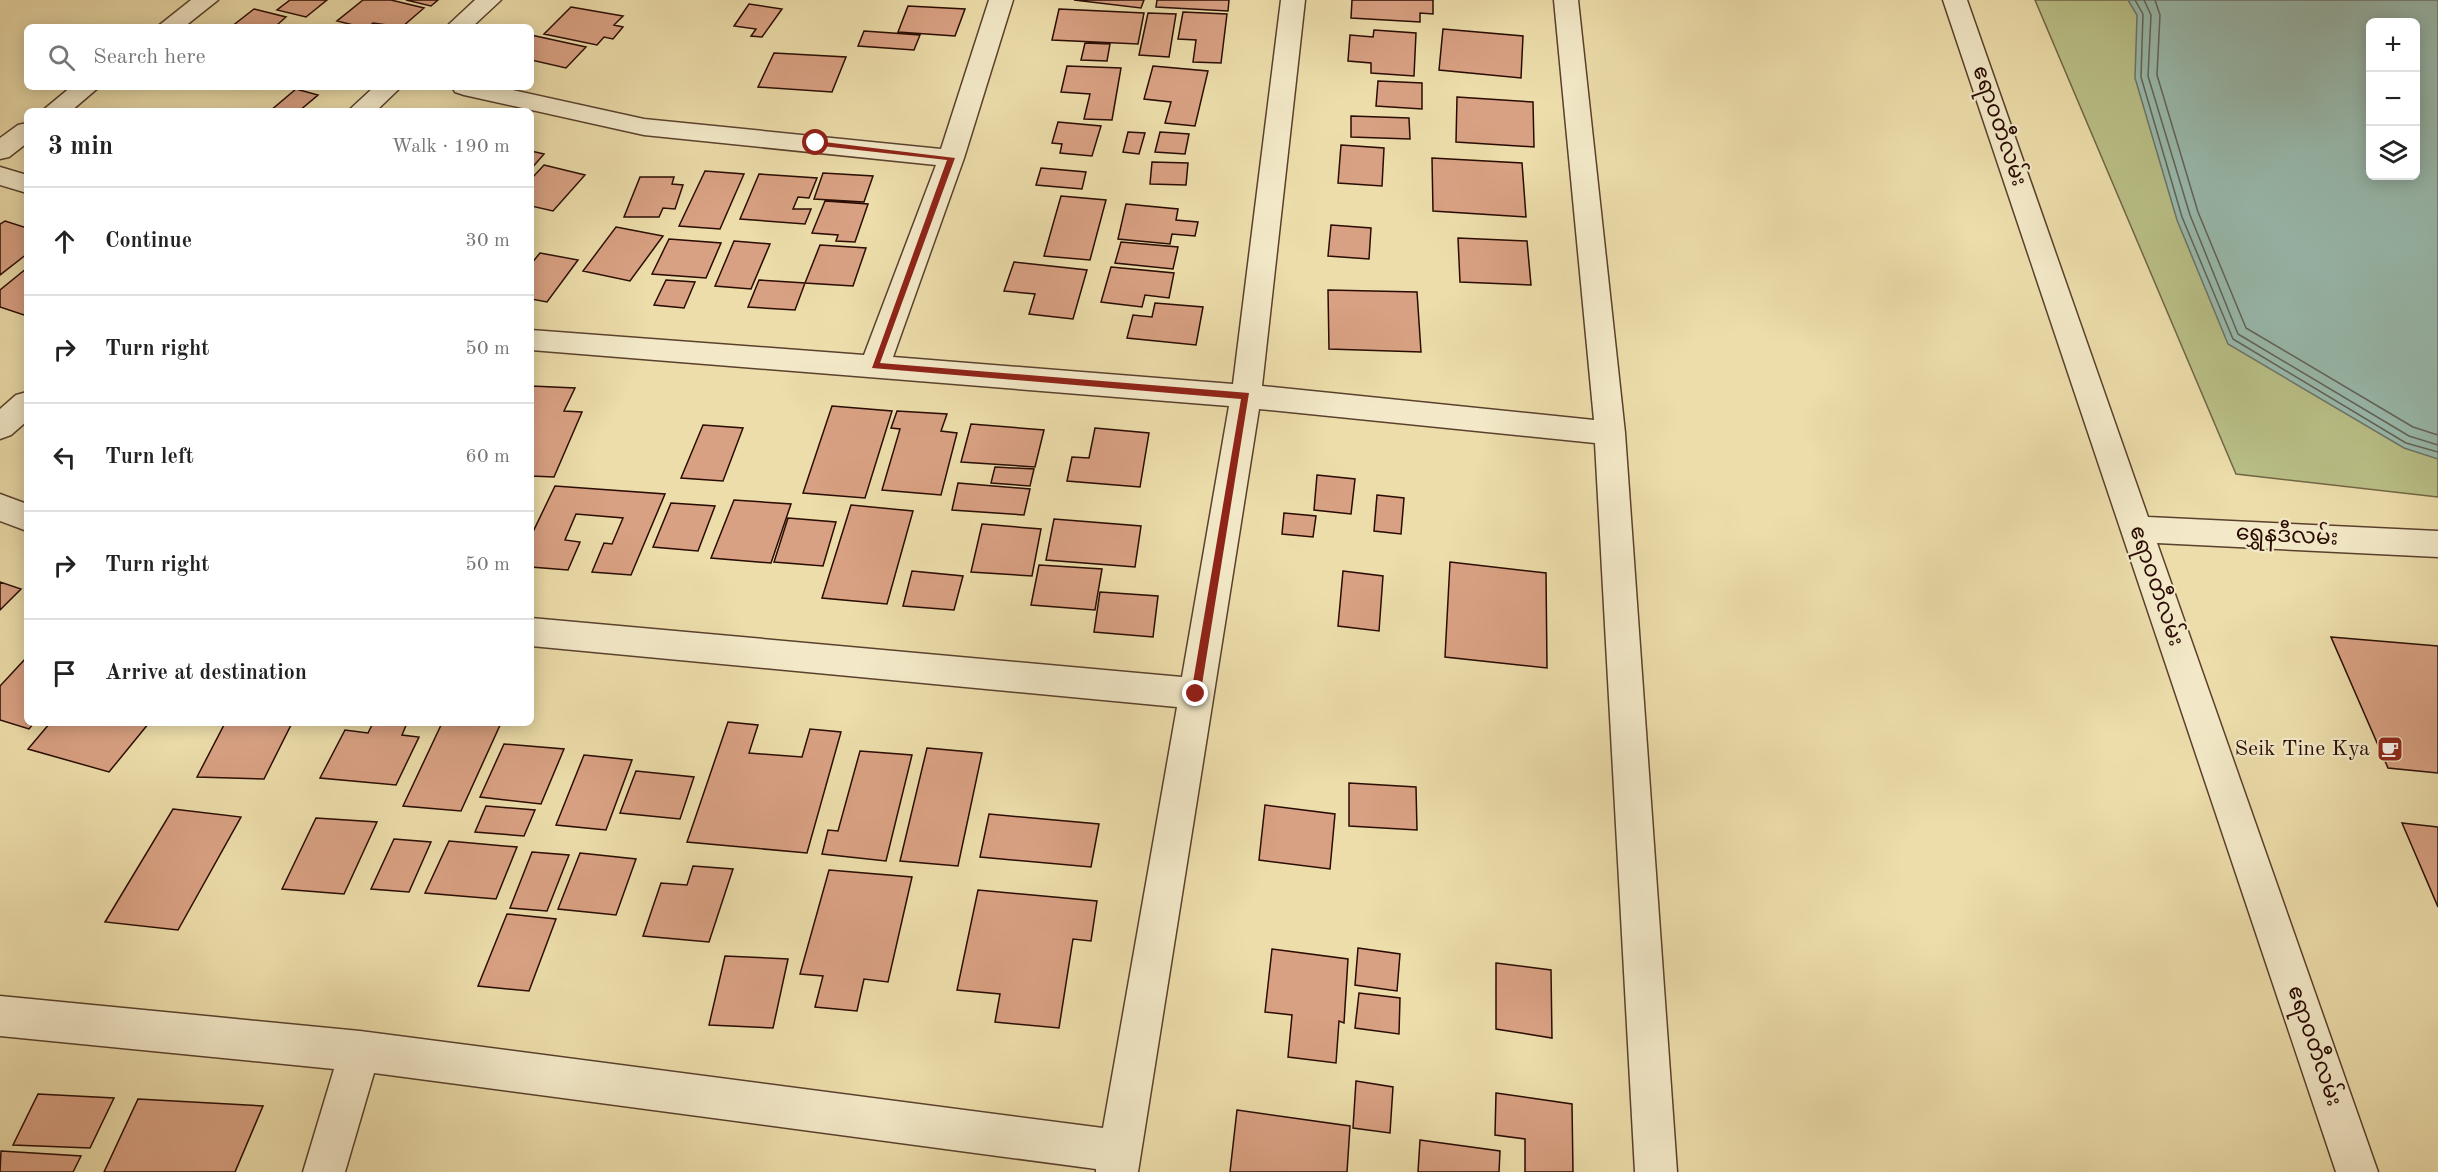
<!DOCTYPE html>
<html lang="en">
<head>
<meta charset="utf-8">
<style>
	:root { --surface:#fff; --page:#f2f2f2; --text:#222; --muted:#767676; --line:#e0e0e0 }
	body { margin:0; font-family:"Old Standard TT","Noto Sans Myanmar",serif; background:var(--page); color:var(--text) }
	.controls { position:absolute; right:18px; top:18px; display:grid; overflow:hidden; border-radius:9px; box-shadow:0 3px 15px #0003 }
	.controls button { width:54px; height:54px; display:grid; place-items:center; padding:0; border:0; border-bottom:2px solid var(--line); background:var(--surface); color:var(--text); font:30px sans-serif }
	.stop { position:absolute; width:18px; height:18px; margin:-14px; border:4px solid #8f2418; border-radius:50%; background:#fff }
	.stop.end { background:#8f2418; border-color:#fff; box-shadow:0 2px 6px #0008 }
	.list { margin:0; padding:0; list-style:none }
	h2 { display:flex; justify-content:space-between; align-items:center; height:78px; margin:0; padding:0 24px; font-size:26px }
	h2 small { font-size:20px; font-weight:400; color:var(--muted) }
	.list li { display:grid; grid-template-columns:39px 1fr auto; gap:18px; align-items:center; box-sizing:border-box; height:108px; padding:0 24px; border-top:2px solid var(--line) }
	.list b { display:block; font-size:22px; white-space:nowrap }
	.list em { font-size:20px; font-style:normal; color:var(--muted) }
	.icon { flex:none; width:33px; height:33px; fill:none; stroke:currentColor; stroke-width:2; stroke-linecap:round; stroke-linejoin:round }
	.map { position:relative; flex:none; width:2438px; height:1172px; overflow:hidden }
	.search { position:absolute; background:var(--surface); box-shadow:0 3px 15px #0003; left:24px; top:24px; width:510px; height:66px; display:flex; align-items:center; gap:15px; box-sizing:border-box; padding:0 21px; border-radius:9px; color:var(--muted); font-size:22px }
	.panel { position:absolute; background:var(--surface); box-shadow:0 3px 15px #0003; left:24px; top:108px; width:510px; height:618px; border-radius:9px }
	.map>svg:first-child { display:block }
</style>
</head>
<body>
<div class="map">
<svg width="2438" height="1172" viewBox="0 0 2438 1172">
	<rect width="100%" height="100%" fill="#ecddaa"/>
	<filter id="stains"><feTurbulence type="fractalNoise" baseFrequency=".00333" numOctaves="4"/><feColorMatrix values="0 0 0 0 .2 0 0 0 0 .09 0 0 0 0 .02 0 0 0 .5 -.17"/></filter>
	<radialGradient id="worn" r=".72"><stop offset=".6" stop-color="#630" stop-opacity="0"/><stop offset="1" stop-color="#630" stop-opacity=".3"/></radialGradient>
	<!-- green -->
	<path fill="#b9c087" stroke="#726645" stroke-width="1.5" fill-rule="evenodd" d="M2035,0H2438V497L2236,474ZM2370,22H2416V176H2370Z"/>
	<!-- water -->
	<path fill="#99bbaf" stroke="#6d756a" stroke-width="1.5" fill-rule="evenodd" d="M2128,0H2438V459L2404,448L2228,344L2177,220L2135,78L2137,15ZM2370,22H2416V176H2370Z"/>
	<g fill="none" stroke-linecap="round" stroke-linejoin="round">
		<!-- shore -->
		<path stroke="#626459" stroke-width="1.5" d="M2135,0L2143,14L2141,77L2182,217L2233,339L2406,443L2438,452
			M2144,0L2151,15L2148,76L2190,215L2238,334L2409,436L2438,445
			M2155,0L2160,15L2157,75L2198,212L2246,328L2413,427L2438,435"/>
	</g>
	<!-- building -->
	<path fill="#d9a183" stroke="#2a0c03" stroke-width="1.5" d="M290,0H327L306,17L277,10Z
		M363,0H391L424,8L402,27L373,23L368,27H361L337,21Z
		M406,0H438L431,6Z
		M1074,0H1144L1141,8Z
		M1157,0H1229L1228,11L1156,7Z
		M1352,0H1433V14L1420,13V22L1351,18Z
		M749,4L782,9L762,37L751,36L756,29L734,26Z
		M908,6L965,9L955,36L898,32Z
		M571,7L623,16L614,25L623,27L613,39L604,37L597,45L544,34Z
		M254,9L286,17L277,25L286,27H231Z
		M1059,9L1144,13L1138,44L1052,40Z
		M1183,12L1227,14L1221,63L1193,62L1196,40L1178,39Z
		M1148,13L1176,14L1169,57L1139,55Z
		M1443,29L1523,36L1521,78L1439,70Z
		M1374,30L1416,33L1414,76L1371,73V63L1348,61L1350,35L1373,37Z
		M864,31L920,35L914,50L858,46Z
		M531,35L586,47L566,68L531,60Z
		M1085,43L1110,44L1107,61L1081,60Z
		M774,53L846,57L832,92L758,87Z
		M1067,66L1121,68L1112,120L1084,119L1090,94L1061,92Z
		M1153,66L1208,71L1195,126L1165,123L1171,102L1144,99Z
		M1378,81L1422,83V109L1376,106Z
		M296,89L318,95L299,111H270Z
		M1457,97L1533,102L1534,147L1456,142Z
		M1351,116L1409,118L1410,139L1351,137Z
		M1058,122L1101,126L1092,156L1060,153L1062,144L1052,143Z
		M1128,132L1145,133L1139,154L1123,152Z
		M1160,132L1189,134L1185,154L1155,152Z
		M1341,145L1384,148L1382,186L1338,183Z
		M531,151L544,154L531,169Z
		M1432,158L1522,163L1526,217L1433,211Z
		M1152,162L1188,163L1186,185L1150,184Z
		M544,165L585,175L553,211L531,206V179Z
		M1041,168L1086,172L1082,189L1036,185Z
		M705,171L744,174L720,229L679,226Z
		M823,173L873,176L864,202L814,199Z
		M759,174L817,178L809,198L798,197L793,209H811L805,224L740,219Z
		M640,177H674L672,184L683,185L675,209L663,208L659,217H624Z
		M1061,196L1106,200L1090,260L1044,256Z
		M825,201L868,204L855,242L836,241L838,235L812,233Z
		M1126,204L1178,209L1176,220L1198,222L1195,236L1172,234L1170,244L1118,239Z
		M5,221L27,228V254L0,275V224Z
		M1331,225L1371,228L1369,259L1328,256Z
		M616,227L663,236L630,281L583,271Z
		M1458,238L1527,241L1531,285L1460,282Z
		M669,239L721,243L706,278L652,274Z
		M734,241L770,244L751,289L715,286Z
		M1121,242L1178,247L1173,269L1115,263Z
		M820,245L866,248L853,286L805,283Z
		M540,253L578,260L547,302L531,299V264Z
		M1014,262L1087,270L1073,319L1029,314L1035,294L1004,291Z
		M1111,267L1174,273L1169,298L1145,295L1142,307L1101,302Z
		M27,268V316L0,307V290Z
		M666,280L695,282L684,308L654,305Z
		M759,280L805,283L795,310L748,307Z
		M1328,290L1417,292L1421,352L1329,349Z
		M1155,303L1203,307L1196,345L1127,338L1133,315L1152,317Z
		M531,386L575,388L564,411L582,412L554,477L531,476Z
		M832,406L892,411L865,498L803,493Z
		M897,411L947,414L941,431L957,433L941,495L882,490L900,429L891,428Z
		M971,424L1044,430L1035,467L961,462Z
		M703,425L743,428L723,481L681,478Z
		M1095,428L1149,433L1140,487L1067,481L1072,457L1089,458Z
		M995,467L1034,469L1030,486L991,483Z
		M1317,475L1355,479L1351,514L1314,510Z
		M958,483L1030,489L1024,515L952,510Z
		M555,486L665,494L631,575L592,572L604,543L612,544L623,518L576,514L565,540L580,542L568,570L531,567V536Z
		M1377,495L1404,498L1401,534L1374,531Z
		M734,500L791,504L771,563L711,558Z
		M671,503L715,506L698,551L653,547Z
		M851,505L913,511L887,604L822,598Z
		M1284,513L1316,516L1313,537L1282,534Z
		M788,518L836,522L823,566L774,562Z
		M1054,519L1141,526L1135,567L1046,560Z
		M982,524L1041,529L1032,576L971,572Z
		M1450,562L1546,573L1547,668L1445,657Z
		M1039,565L1102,569L1095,610L1031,605Z
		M912,571L963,576L954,610L903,606Z
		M1343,571L1383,576L1379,631L1338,626Z
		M0,582L21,589L0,610Z
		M1100,592L1158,596L1153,637L1094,632Z
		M2331,637L2438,646V773L2388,768Z
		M27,657V723H34L29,729L0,720V686Z
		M728,722L758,725L749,753L802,757L810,729L841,732L807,853L687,842Z
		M50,723H149L109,772L28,749Z
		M225,723H292L264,779L197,777Z
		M373,723H407L402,735L419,737L396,785L320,778L345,730L368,733Z
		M442,723H501L461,811L403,806Z
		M504,744L564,749L541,804L480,797Z
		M927,748L982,753L958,866L900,861Z
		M860,751L912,755L886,861L822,854L828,830L838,831Z
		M584,755L632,760L606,830L556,825Z
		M636,771L694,777L680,819L620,813Z
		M1349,783L1416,787L1417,830L1349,826Z
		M1265,805L1335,814L1330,869L1259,860Z
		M486,806L535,810L524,836L475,832Z
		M173,809L241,817L178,930L105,922Z
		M989,814L1099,824L1091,867L980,857Z
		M316,818L377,822L344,894L282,889Z
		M2402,823L2438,827V907Z
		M394,839L431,842L409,892L371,889Z
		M449,841L517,847L496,899L425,893Z
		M532,852L569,855L547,911L510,908Z
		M580,853L636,859L616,915L558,909Z
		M693,866L733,869L709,942L643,936L661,883L687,885Z
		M829,870L912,877L888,982L864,979L857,1011L815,1007L823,976L800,974Z
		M978,890L1097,901L1091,941L1073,939L1059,1028L995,1022L1000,994L957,990Z
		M507,914L556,919L529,991L478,986Z
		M1358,948L1400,954L1397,991L1355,985Z
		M1272,949L1348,959L1344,1023L1339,1021L1336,1063L1288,1057L1292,1015L1265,1012Z
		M725,956L788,959L773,1028L709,1025Z
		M1496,963L1551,970L1552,1038L1496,1029Z
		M1359,993L1400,998L1399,1034L1355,1028Z
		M1356,1081L1393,1087L1390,1133L1353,1128Z
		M1496,1093L1572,1104L1573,1172H1525V1139L1495,1135Z
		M38,1094L114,1098L90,1148L13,1145Z
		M138,1099L263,1106L235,1172H104Z
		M1237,1110L1350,1126L1347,1172H1230Z
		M1420,1140L1500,1151L1499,1172H1418Z
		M1,1151L81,1156L73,1172H0Z"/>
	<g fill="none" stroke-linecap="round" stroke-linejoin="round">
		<!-- street casing -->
		<g stroke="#5a402d" stroke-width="3">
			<path id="street" d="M191,0H218L184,27H157Z
				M475,0H501L472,27H446Z
				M989,0H1013L964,158L893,357L1233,384L1281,0H1305L1262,386L1594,420L1554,0H1578L1625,433L1677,1172H1635L1595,443L1259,409L1138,1172H1096V1169L374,1073L345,1172H303L334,1069L0,1036V996L360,1031L1103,1128L1177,707L531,646V618L1182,677L1229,406L531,350V330L864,355L936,165L644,135L464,95L455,92L452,87H499L644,119L941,149Z
				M1943,0H1967L2148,517L2438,531V557L2157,543L2378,1172H2336Z
				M71,87H99L71,111H42Z
				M374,87H401L376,111H348Z
				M27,123V143L9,157L0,159V138L18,125Z
				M0,167L27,175V193L0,185Z
				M27,392V421L11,435L0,439V409L16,395Z
				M0,494L27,504V531L0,521Z"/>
		</g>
		<!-- street -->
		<use href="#street" fill="#f3e9c8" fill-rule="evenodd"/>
	</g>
	<!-- route -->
	<path fill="#8f2418" d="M816,141L955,158L880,363L1249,393L1200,697L1196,699L1191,694L1241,399L872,368L947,160L813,145Z"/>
	<!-- icons -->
	<defs>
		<g id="cafe-square" transform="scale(1.35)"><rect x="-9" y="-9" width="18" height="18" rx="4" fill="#8f2418" stroke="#f3e9c8"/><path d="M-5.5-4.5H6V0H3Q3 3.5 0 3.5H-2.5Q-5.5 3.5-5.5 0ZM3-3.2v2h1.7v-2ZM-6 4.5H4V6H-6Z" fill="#fff"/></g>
	</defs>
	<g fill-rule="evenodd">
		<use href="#cafe-square" x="2390" y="749"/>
	</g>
	<g text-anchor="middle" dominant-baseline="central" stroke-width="4.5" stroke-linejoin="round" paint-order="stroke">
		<!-- street labels -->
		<g font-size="22" fill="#2a0c03" stroke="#f3e9c8">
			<text transform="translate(1999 126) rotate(71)">ဧရာဝတီလမ်း</text>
			<text transform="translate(2287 536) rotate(3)">ရွှေနဒီလမ်း</text>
			<text transform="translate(2156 586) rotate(71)">ဧရာဝတီလမ်း</text>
			<text transform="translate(2314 1046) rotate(71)">ဧရာဝတီလမ်း</text>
		</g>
		<!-- poi labels -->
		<g font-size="22" fill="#2a0c03" stroke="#f3e9c8" text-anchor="end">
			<text x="2370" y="749">Seik Tine Kya</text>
		</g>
	</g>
	<rect width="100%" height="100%" filter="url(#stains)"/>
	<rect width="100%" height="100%" fill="url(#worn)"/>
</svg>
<div class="controls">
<button>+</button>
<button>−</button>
<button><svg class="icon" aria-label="layers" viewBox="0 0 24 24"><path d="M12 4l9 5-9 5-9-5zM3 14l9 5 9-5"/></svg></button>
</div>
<div class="stop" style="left:816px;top:143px"></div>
<div class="stop end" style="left:1196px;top:694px"></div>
<div class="search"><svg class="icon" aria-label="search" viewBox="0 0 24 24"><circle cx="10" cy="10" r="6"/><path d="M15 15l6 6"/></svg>Search here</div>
<section class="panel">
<h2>3 min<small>Walk · 190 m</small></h2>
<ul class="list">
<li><svg class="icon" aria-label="ahead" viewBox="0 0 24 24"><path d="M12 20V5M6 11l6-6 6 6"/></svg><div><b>Continue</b></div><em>30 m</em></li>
<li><svg class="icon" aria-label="right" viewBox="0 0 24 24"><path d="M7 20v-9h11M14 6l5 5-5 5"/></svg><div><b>Turn right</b></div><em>50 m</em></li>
<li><svg class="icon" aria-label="left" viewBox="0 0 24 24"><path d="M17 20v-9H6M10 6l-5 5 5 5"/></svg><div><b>Turn left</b></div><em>60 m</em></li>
<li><svg class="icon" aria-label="right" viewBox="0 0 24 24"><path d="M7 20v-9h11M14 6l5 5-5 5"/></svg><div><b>Turn right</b></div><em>50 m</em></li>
<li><svg class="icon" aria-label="arrive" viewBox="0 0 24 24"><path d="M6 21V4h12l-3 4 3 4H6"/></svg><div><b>Arrive at destination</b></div></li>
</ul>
</section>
</div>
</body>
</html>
